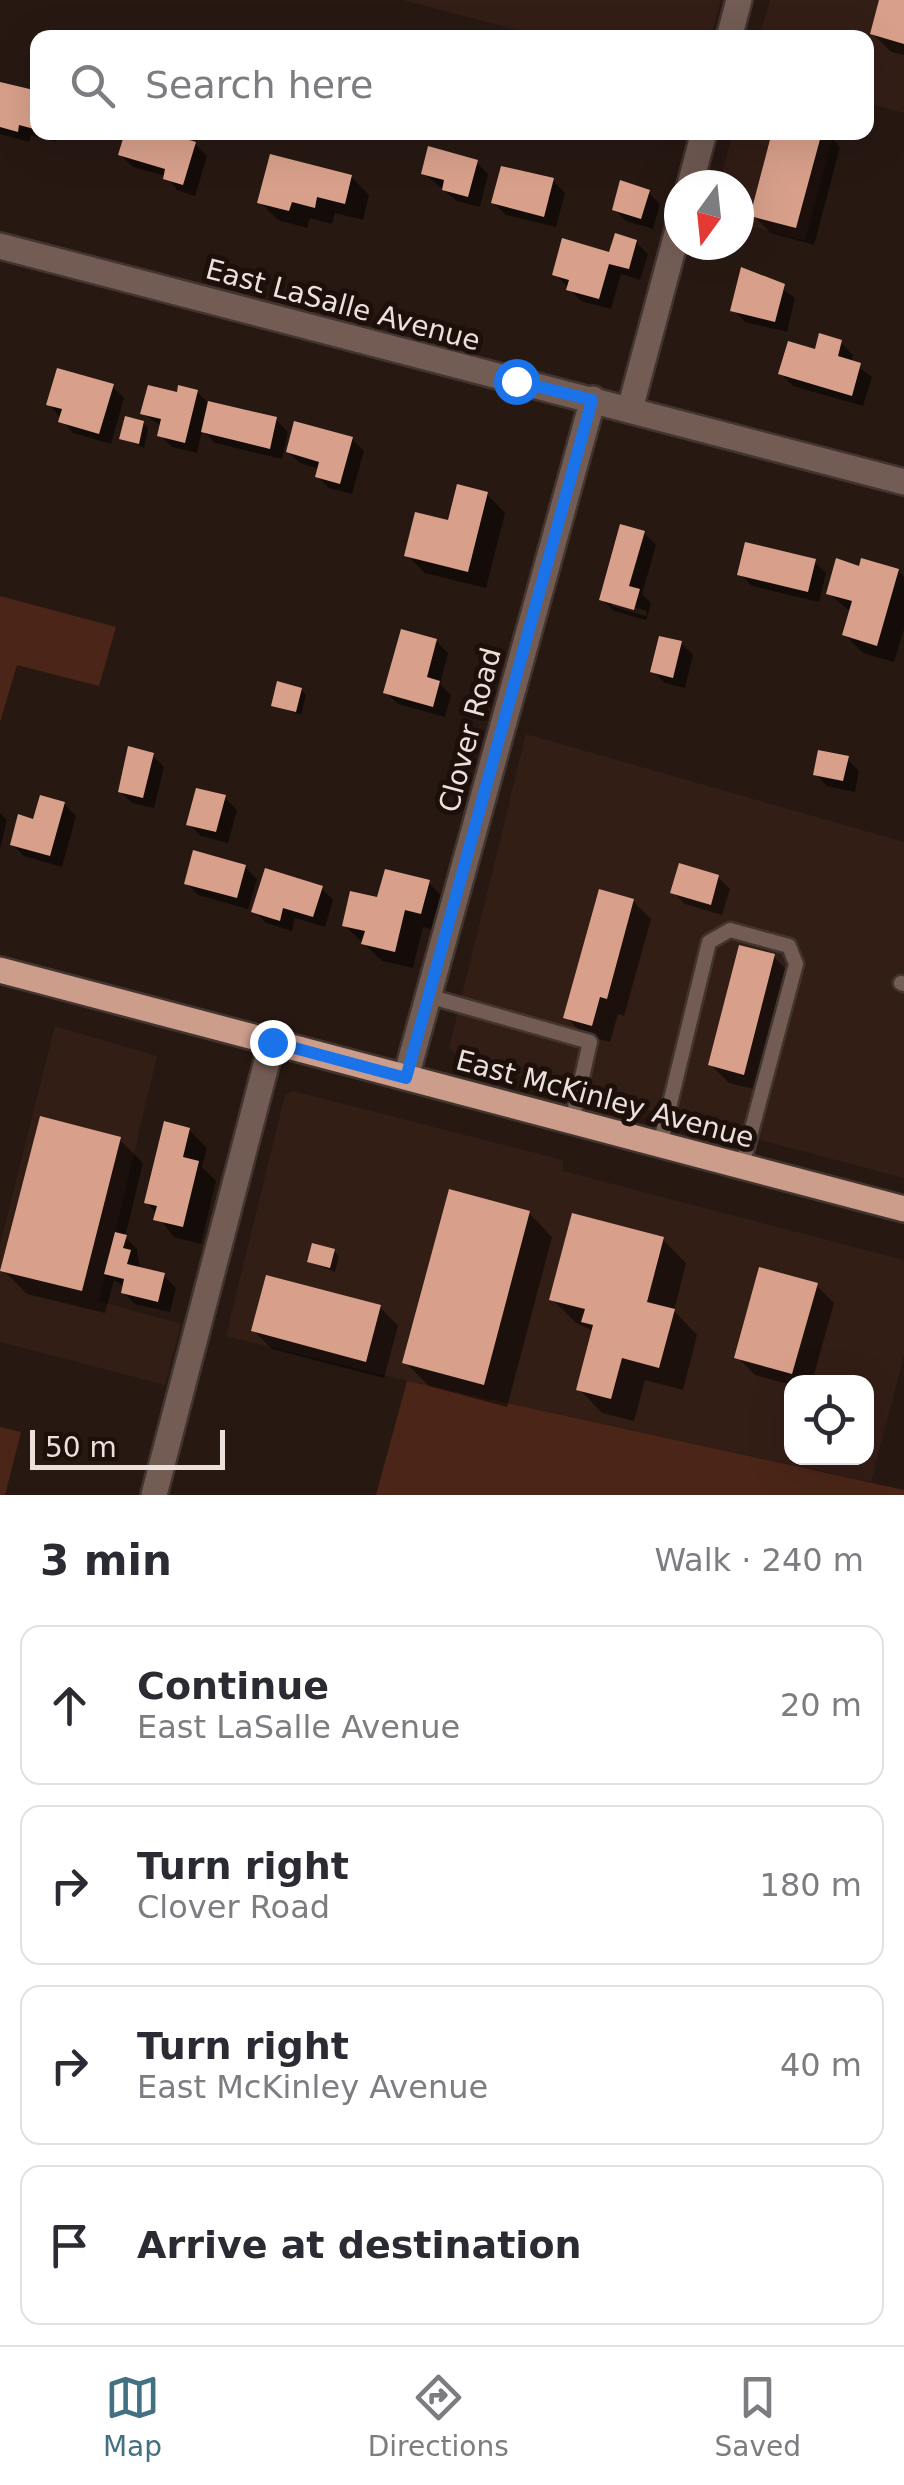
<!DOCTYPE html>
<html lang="en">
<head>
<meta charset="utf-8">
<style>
	:root { --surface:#fff; --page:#f2f2f3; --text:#2b2b33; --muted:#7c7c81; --line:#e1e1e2; --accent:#427184 }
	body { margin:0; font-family:"DejaVu Sans",sans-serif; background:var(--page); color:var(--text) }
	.controls { position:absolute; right:30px; bottom:30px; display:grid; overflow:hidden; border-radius:20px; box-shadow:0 10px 40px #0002 }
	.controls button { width:90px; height:90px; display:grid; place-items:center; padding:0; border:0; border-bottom:2px solid var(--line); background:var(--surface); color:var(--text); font:50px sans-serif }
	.compass { position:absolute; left:664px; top:170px; width:90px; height:90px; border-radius:50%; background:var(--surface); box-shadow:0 10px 40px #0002; rotate:195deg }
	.scale { position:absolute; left:30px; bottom:25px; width:195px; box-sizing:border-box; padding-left:10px; border:5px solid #ebe0dc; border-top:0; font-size:28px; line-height:35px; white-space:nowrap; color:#ebe0dc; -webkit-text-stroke:8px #1d0f0a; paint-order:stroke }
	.stop { position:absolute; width:30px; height:30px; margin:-22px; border:8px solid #1a73e8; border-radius:50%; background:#fff }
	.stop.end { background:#1a73e8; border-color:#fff; box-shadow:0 2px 10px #0008 }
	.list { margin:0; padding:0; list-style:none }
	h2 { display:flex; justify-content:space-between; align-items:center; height:130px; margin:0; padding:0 40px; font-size:42px }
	h2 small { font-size:32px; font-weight:400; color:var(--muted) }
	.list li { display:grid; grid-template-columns:65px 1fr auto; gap:30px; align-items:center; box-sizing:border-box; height:160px; margin:0 20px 20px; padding:0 20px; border:2px solid var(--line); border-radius:20px }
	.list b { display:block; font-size:38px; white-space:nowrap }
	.list p { margin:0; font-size:32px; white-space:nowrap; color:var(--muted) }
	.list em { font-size:32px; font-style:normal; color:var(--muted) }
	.icon { flex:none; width:55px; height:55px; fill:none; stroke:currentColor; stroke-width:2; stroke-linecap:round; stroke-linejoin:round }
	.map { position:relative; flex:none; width:904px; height:1495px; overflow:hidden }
	.search { position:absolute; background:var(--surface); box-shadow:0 10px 40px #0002; left:30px; right:30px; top:30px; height:110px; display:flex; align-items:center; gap:25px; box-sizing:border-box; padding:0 35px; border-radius:20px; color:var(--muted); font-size:38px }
	.sheet { height:850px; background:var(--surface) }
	nav { display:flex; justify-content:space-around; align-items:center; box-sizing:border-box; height:140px; border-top:2px solid var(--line); background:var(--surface); font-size:28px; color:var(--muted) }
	nav a { display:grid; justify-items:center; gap:5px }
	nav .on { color:var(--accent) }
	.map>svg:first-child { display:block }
</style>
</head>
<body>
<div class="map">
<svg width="904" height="1495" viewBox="0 0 904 1495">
	<rect width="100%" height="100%" fill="#271812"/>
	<!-- built -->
	<path fill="#331e16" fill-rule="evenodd" d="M402,0H721L711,37L549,38Z
		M770,0H904V113L867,103L866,38H759Z
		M733,133H834L805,241L739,223V185H719Z
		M526,734L904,842V1178L462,1061L449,1048Z
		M55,1026L157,1056L99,1301L181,1324L165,1385L0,1342V1245Z
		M293,1091L563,1160V1171L904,1260V1355L871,1482L407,1381L226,1336L285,1095ZM792,1382H866V1458H792Z"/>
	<!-- green -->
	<path fill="#4b2618" d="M0,596L116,627L99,686L17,665L0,722Z
		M407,1381L904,1490V1495H376Z
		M0,1427L21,1432L5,1495H0Z"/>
	<!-- shadow -->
	<path fill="#0007" fill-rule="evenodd" d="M882,0H904V55L891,52L873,34Z
		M0,84L38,94V132H59L56,142L31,135L29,142L0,134Z
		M775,132H826L840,147L814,245L771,233L753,215Z
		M195,144L207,156L195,196L177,190L166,176L133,167L121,155Z
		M476,162L488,174L480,207L457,201L423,173Z
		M351,177L369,195L363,220L335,213L332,224L310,218L307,228L278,220L260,202Z
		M553,181L565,193L556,227L506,215L494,203Z
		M648,192L660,204L653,229L626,221L614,209Z
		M636,242L648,254L640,280L621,274L611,309L581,301L555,274Z
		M743,270L763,275L795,298L787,332L745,322L733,310Z
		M841,343L853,355L851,362L872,377L863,406L793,386L781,374Z
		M112,386L124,398L111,444L73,433L49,404Z
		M197,392L208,403L276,420L288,432L282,459L215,443L202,430L197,453L172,447L160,435L162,427L143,413L179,395Z
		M143,423L148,428L144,448L122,438Z
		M352,439L364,451L352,494L329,488L317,476L319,469L300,463L288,452Z
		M487,494L505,513L486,588L425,573L407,555Z
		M644,533L656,545L642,594L651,603L646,620L614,611L602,599ZM612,601L647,611L646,616L612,606Z
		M814,562L826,573L819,602L752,586L740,574Z
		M861,569L898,571L904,577V629L894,662L863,653L845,635L852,613L828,593Z
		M436,641L448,653L440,684L451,695L445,717L398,704L386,693Z
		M681,643L693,655L685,688L665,683L653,671Z
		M301,690L306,695L301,715L274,705Z
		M152,755L164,767L154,808L132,803L120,791Z
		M847,759L859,771L855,792L827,786L816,774Z
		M225,798L237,810L228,843L201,836L189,824Z
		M64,804L76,816L62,867L24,856L12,844L35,822Z
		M0,813L7,820L0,849Z
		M245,867L257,879L248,909L198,895L187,883Z
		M718,877L730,889L722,915L685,904L673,892Z
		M428,882L446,900L439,931L423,927L413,968L382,961L344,925L379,901Z
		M321,888L333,900L325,927L295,918L292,931L266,923L254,911Z
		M633,901L651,919L624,1016L618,1014L610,1042L584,1035L566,1017Z
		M774,957L792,975L762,1091L729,1083L711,1065Z
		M189,1130L207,1148L202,1167L216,1181L201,1244L174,1237L147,1202Z
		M120,1140L143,1163L125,1237L137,1249L140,1270L164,1276L176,1288L170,1312L135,1304L123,1292L125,1287L114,1280L105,1313L27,1294L3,1270Z
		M529,1213L552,1237L507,1407L429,1386L405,1362Z
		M663,1240L686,1263L674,1311L697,1335L683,1390L645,1380L634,1421L602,1413L579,1389L594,1331L576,1323L552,1299Z
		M334,1251L339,1257L335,1272L309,1262Z
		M816,1285L834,1303L812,1382L792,1385L755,1375L737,1357Z
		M380,1307L398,1326L384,1378L272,1349L254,1331Z"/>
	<!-- building -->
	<path fill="#d8a08b" d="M879,0H904V44L870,34Z
		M0,82L38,91V130L19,125L18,132L0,127Z
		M125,132H163L196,142L183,185L163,179L165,169L118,155Z
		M772,132H822L796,228L750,216Z
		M428,146L478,160L468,197L442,190L444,180L421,174Z
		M270,154L352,175L345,204L317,197L315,208L292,202L289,211L257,203Z
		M501,166L554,178L544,217L491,203Z
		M620,180L650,190L641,219L612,210Z
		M615,233L637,240L629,269L609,264L599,299L566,290L569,280L552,275L562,238L609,252Z
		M741,267L785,284L775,322L730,311Z
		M819,333L842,340L838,356L861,363L852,396L778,374L788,341L815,349Z
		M57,368L114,384L99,434L58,422L62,409L46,405Z
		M148,385L177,392L178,385L198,390L185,443L157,436L161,419L140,414Z
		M208,401L277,417L270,449L201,432Z
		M125,416L144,421L139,444L119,439Z
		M294,421L353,437L340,484L315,477L319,462L286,452Z
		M457,484L488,492L468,572L404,556L415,512L448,520Z
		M620,524L645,531L629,586L640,589L634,610L599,600Z
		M745,542L816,559L808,592L737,575Z
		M836,558L859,566L861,558L899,569L877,646L842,635L852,601L826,594Z
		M401,629L437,639L427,677L440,681L433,707L383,693Z
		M659,636L682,641L673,678L650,672Z
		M277,681L302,688L296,712L271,706Z
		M128,746L154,753L143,798L118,792Z
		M818,750L849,756L843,781L813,775Z
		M196,788L226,795L216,832L186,825Z
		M40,795L65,802L50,856L10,845L18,814L33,819Z
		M193,850L246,865L237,898L184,884Z
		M679,863L719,875L711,905L670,893Z
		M265,868L323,886L313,917L283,908L280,921L251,912Z
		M385,869L430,880L421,914L405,910L395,952L361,944L365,931L342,926L350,891L377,897Z
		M599,889L634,899L607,999L600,997L592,1026L563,1018Z
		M739,945L775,954L744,1075L708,1065Z
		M40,1116L121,1137L82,1291L0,1271Z
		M164,1121L190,1128L183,1157L199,1161L183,1227L153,1220L157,1206L144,1203Z
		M449,1189L530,1211L484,1385L402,1363Z
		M572,1213L664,1237L647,1302L675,1309L659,1368L622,1358L611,1399L576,1390L593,1325L581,1322L585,1309L549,1300Z
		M115,1232L127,1235L123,1248L131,1250L127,1264L165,1273L158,1302L121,1293L124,1279L104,1274Z
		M312,1243L335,1249L330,1268L307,1262Z
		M759,1267L818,1283L792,1374L734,1358Z
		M266,1275L381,1305L366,1362L251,1331Z"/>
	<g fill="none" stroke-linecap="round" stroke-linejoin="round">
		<!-- service casing -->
		<g stroke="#42342e" stroke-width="19">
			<path id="service" d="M901,983L904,984
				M428,996L590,1042L572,1121
				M660,1145L709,942L730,930L789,946L796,964L742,1166"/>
		</g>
		<!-- minor casing -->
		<g stroke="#42342e" stroke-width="30">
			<path id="minor" d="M729,38L739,0
				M690,185L704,132
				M0,246L904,482
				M630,409L679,226
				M406,1077L593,399
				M154,1495L272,1042"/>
		</g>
		<!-- primary casing -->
		<g stroke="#42342e" stroke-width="30">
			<path id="primary" d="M0,970L904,1209"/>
		</g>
		<!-- service -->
		<use href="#service" stroke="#735c54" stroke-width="14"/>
		<!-- minor -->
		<use href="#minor" stroke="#735c54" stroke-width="25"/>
		<!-- primary -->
		<use href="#primary" stroke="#cd9d8c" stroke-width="25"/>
	</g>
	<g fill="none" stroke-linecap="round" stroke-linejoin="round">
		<!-- route -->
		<path stroke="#1a73e8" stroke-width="12" d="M272,1042L406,1078L592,400L516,381"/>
	</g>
	<g text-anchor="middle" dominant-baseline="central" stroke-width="10" stroke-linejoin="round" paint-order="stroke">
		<!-- street labels -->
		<g font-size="28" fill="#ebe0dc" stroke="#1d0f0a">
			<text transform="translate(343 305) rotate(15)">East LaSalle Avenue</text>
			<text transform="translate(470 730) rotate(-75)">Clover Road</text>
			<text transform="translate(605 1099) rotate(15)">East McKinley Avenue</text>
		</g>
	</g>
</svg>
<div class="controls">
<button><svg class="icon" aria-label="locate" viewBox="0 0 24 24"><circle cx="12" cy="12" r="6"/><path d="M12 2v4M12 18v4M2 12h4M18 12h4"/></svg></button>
</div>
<svg class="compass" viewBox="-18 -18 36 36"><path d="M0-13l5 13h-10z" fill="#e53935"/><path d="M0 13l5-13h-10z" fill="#7c7c81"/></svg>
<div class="scale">50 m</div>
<div class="stop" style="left:516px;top:381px"></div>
<div class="stop end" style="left:272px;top:1042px"></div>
<div class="search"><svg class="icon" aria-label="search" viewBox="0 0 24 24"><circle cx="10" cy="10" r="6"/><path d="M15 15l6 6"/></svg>Search here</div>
</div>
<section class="sheet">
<h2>3 min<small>Walk · 240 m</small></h2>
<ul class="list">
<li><svg class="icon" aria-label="ahead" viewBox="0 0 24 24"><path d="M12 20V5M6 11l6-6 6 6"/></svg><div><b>Continue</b><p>East LaSalle Avenue</p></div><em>20 m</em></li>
<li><svg class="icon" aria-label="right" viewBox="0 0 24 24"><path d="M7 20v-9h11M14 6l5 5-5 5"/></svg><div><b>Turn right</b><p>Clover Road</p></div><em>180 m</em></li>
<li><svg class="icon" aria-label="right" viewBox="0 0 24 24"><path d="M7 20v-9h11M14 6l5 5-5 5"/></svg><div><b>Turn right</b><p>East McKinley Avenue</p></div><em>40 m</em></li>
<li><svg class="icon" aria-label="arrive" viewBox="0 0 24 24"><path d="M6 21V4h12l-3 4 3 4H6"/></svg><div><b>Arrive at destination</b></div></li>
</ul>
</section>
<nav>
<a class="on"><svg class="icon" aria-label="map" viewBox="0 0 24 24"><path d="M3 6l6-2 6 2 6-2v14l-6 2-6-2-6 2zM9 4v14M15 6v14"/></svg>Map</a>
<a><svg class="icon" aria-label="directions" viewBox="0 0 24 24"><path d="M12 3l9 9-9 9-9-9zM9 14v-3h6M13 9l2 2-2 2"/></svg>Directions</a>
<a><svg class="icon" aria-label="saved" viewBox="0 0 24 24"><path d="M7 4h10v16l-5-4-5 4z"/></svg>Saved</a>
</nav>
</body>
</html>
